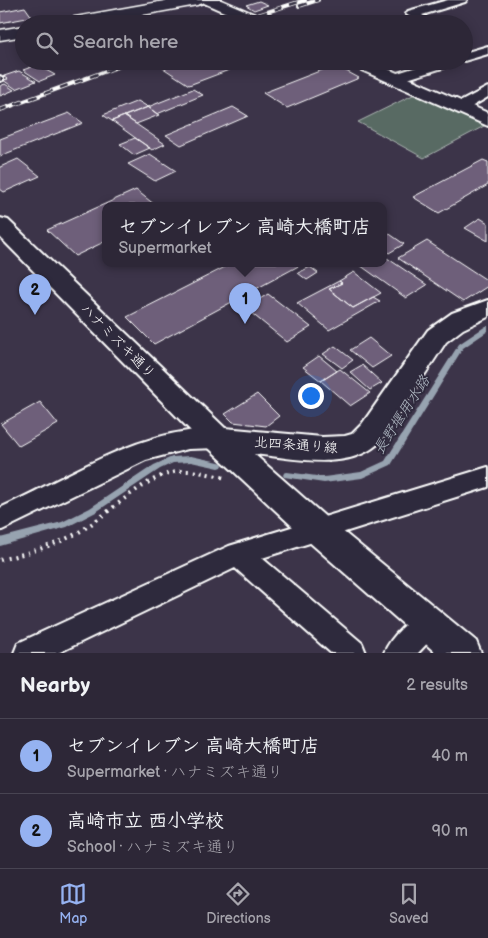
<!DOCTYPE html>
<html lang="en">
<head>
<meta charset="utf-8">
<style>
	:root { --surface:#2d2737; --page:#352f3f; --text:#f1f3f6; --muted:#a7a5ad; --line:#484452; --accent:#95b2f1 }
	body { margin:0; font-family:"Balsamiq Sans","Klee One",sans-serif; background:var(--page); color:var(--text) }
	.you { position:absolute; left:310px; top:395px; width:18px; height:18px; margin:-12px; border:4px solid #fff; border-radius:50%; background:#1a73e8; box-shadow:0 0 0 8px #1a73e833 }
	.badge { display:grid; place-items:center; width:32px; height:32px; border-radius:50%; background:var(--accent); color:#111; font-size:16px; font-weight:700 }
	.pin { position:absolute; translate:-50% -41px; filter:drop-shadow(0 1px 2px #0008) }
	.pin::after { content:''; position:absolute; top:26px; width:18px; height:15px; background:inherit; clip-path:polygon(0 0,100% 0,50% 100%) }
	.popup { position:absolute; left:102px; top:202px; width:285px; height:65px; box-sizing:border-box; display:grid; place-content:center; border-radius:10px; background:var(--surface); filter:drop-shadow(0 1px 4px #0005); font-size:16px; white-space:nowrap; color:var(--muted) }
	.popup b { font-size:19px; color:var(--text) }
	.popup::after { content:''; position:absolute; left:50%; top:100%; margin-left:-10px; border:10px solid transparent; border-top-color:var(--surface) }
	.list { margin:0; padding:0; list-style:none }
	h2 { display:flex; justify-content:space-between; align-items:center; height:65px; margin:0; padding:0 20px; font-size:21px }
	h2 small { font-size:16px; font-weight:400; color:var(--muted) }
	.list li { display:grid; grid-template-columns:32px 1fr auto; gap:15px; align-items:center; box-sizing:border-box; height:75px; padding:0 20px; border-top:1px solid var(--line) }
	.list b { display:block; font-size:19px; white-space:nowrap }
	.list p { margin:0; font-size:16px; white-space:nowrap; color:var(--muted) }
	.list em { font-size:16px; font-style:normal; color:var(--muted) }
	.icon { flex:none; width:28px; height:28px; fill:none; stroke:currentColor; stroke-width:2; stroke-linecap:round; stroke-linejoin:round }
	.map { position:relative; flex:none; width:488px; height:653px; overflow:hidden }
	.search { position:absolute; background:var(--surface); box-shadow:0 2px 12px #0003; left:15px; right:15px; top:15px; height:55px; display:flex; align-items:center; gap:12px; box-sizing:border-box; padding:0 18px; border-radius:28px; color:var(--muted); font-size:19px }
	.sheet { height:215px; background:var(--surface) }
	nav { display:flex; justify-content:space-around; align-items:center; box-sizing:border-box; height:70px; border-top:1px solid var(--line); background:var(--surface); font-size:14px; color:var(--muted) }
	nav a { display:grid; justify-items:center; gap:2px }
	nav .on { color:var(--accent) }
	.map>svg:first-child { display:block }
</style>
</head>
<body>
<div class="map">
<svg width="488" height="653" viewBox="0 0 488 653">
	<rect width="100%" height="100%" fill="#3c3449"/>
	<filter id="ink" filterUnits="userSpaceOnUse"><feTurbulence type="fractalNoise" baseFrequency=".02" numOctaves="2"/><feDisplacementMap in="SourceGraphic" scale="10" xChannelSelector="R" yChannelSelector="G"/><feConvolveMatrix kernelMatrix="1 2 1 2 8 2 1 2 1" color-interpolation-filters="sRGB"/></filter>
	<g filter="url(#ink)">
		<!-- green -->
		<path fill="#596b64" stroke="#acb5b2" d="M417,93L486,125L424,158L358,122Z"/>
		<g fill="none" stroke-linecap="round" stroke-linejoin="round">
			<!-- stream -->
			<path fill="#97a3b0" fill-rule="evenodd" d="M486,326H488V331L463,348L391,465L362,478L324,483L284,477L283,475L284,473L287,472L324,477L361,472L385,461L459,344Z
				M191,456L219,462L222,463L223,465L222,467L219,468L191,462L173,463L160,469L96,512L67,527L0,546V538L62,522L90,508L154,465L172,457Z"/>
		</g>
		<!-- building -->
		<path fill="#6e5e7a" stroke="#fff" d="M259,1L268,5L254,10L246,5Z
			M25,7L32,17L0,23V12Z
			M156,61H253L189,85L154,62Z
			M37,65L55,75L40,81L23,70Z
			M335,65L359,78L287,108L263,93Z
			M19,71L36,81L16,89L3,80L8,79L4,76Z
			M5,84L14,90L0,96V86Z
			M193,89L203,95L157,114L148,107Z
			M138,101L148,107L112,121L103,115Z
			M148,107L159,115L136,124L124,116Z
			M233,107L248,116L181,145L166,135Z
			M69,113L83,123L0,156V139Z
			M124,116L136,124L165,144L152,150L112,121Z
			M135,138L150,148L134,155L120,144Z
			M150,154L176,171L155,181L128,164Z
			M18,159L40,176L4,192L0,189V167Z
			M483,160L488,162V185L439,213L413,197Z
			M136,190L155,205H106V241L75,256L47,230Z
			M480,218L488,223V241L465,228Z
			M384,230L404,244L389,253L384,249Z
			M427,241L488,281V286L463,302L398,258Z
			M384,256L427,285L406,298L357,263H384Z
			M233,263H304L154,344L127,317Z
			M310,267L318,273L307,280L298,273Z
			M354,272L381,293L353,308L329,289L342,283L339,281Z
			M339,281L342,283L329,289L353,308L373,297L380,301L329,330L297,303Z
			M268,294L311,327L287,342L245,308Z
			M369,338L391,356L372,368L350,350Z
			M335,346L353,360L342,368L323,354Z
			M319,356L337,371L321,381L303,367Z
			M362,365L382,383L370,390L350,372Z
			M340,369L370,393L350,406L321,381Z
			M257,394L279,416L266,426L233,422L225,414Z
			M40,402L58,424L19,446L1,424Z"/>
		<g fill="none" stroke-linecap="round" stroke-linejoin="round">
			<!-- service casing -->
			<g stroke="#fff" stroke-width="4">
				<path id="service" d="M0,76L3,78V80L0,81Z"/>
			</g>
			<!-- minor casing -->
			<g stroke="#fff" stroke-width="4">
				<path id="minor" d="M448,0H467L465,2L422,15L435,24H420L406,14L408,11Z
					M488,46V54L464,61V53Z
					M436,61H456L455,64L401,81H391L389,78L391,75Z
					M488,87V97L466,110H456L454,107L456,104Z
					M219,430L227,433L230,439L227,445L219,448L188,449L146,460L0,531V508C61,481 121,440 188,431C198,429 209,431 219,430Z
					M488,467V487L262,558L362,643L366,653H331L235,568L58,653H14L18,643L229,546Z
					M428,610L438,614L442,623L438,632L418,653H384C391,636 411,617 428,610Z"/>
			</g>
			<!-- tertiary casing -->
			<g stroke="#fff" stroke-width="4">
				<path id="tertiary" d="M202,0H221L270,21L273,24H251L204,3Z
					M348,61H370L488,113V126L350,65Z
					M0,218L8,220L225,428L322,437L345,436L352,434L362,424L428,330L452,313L488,300V317L463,329L446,342L382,440C350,473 295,458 254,454L329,520L476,641L481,653H436L307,540L197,437L0,237Z"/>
			</g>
			<!-- primary casing -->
			<g stroke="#fff" stroke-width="3">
				<path id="primary" d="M170,0H205L203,3L197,5L93,24H56L58,20L64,19Z
					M24,26V36L0,40V30Z"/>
			</g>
			<!-- path -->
			<path stroke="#fff" stroke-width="4" stroke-dasharray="2 5" stroke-linecap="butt" d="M0,560C27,553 55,546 79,532C110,514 145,474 181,471C196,470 211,475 226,478"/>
			<!-- service -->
			<use href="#service" fill="#2f2a3d" fill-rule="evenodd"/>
			<!-- minor -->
			<use href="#minor" fill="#2f2a3d" fill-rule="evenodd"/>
			<!-- tertiary -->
			<use href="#tertiary" fill="#2f2a3d" fill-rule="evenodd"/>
			<!-- primary -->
			<use href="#primary" fill="#2f2a3d" fill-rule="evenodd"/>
			<!-- rail casing -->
			<g stroke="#fff" stroke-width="4">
				<path id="rail" d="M299,6L318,0
					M229,24L305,0
					M0,110L133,61"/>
			</g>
			<!-- rail -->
			<use href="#rail" stroke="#2f2a3d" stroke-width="2.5" stroke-dasharray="8" stroke-linecap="butt"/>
		</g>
	</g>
	<g text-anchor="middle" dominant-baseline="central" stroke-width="4" stroke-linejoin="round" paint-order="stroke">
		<!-- street labels -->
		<g font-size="14" fill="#fff" stroke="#2f2a3d">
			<text transform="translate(118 341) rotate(45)">ハナミズキ通り</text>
			<text transform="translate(296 445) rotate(4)">北四条通り線</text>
		</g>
		<!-- water labels -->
		<g font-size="15" font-style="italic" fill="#b1bac4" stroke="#2f2a3d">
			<text transform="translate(402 415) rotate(-57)">長野堰用水路</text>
		</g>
	</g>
</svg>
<div class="you"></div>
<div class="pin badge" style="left:245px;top:324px">1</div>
<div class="popup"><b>セブンイレブン 高崎大橋町店</b>Supermarket</div>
<div class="pin badge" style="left:35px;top:315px">2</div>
<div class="search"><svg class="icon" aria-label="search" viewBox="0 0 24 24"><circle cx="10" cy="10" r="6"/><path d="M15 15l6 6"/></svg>Search here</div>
</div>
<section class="sheet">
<h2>Nearby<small>2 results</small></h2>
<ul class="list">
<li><span class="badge">1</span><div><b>セブンイレブン 高崎大橋町店</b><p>Supermarket · ハナミズキ通り</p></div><em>40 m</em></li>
<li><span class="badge">2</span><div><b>高崎市立 西小学校</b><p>School · ハナミズキ通り</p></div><em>90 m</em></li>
</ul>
</section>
<nav>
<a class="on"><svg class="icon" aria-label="map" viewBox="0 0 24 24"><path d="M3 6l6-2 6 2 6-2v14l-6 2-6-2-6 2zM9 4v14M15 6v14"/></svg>Map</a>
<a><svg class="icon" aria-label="directions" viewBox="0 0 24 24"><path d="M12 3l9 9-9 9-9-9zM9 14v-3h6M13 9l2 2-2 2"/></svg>Directions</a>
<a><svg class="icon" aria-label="saved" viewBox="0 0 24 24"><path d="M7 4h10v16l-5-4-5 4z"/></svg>Saved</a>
</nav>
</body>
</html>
